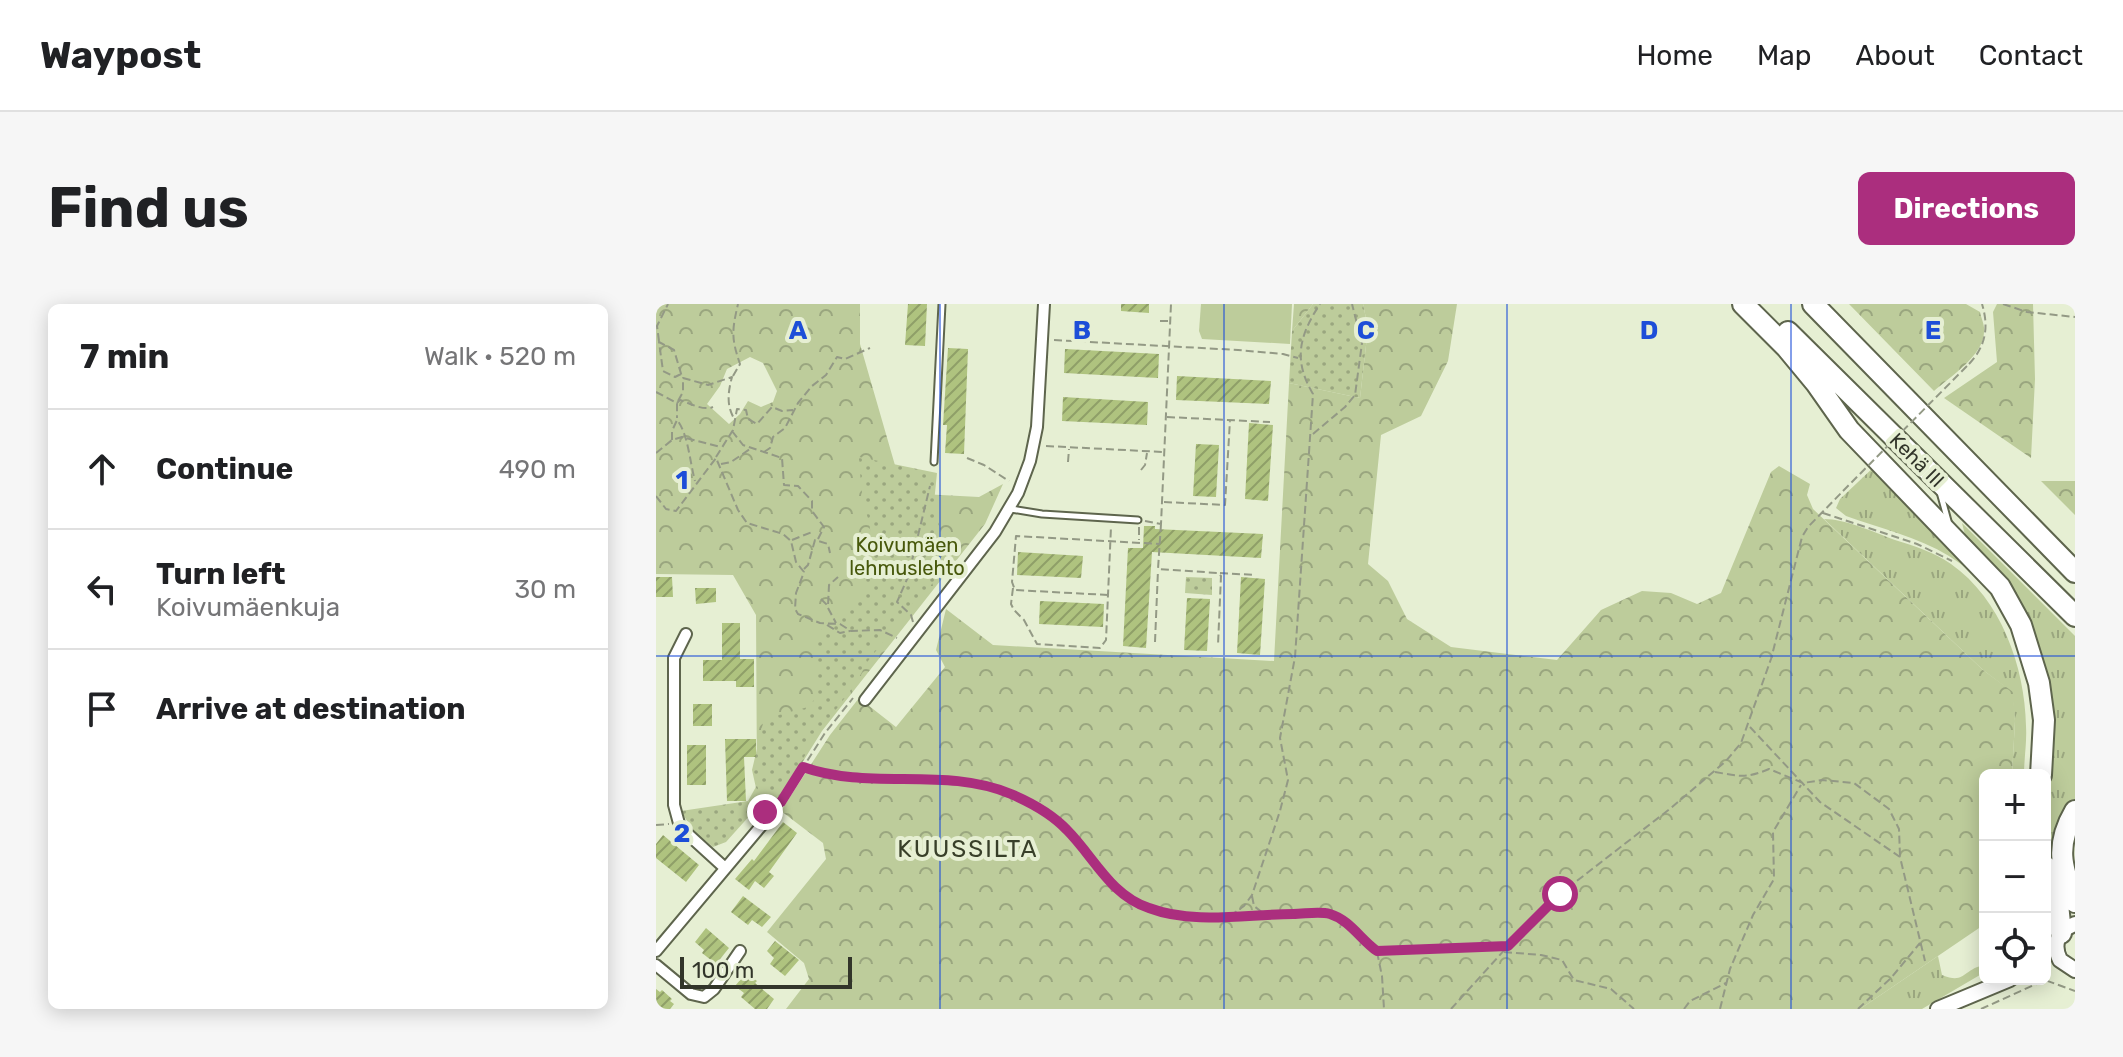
<!DOCTYPE html>
<html lang="en">
<head>
<meta charset="utf-8">
<style>
	:root { --surface:#fff; --page:#f6f6f6; --text:#202124; --muted:#757577; --line:#e0e0e0; --accent:#ab2e7e }
	body { margin:0; font-family:Rubik,sans-serif; background:var(--page); color:var(--text) }
	.controls { position:absolute; right:24px; bottom:24px; display:grid; overflow:hidden; border-radius:12px; box-shadow:0 4px 20px #0003 }
	.controls button { width:72px; height:72px; display:grid; place-items:center; padding:0; border:0; border-bottom:2px solid var(--line); background:var(--surface); color:var(--text); font:40px sans-serif }
	.scale { position:absolute; left:24px; bottom:20px; width:172px; box-sizing:border-box; padding-left:8px; border:4px solid #32352a; border-top:0; font-size:22px; line-height:28px; white-space:nowrap; color:#32352a; -webkit-text-stroke:6px #e6efd3; paint-order:stroke }
	.stop { position:absolute; width:24px; height:24px; margin:-18px; border:6px solid #ab2e7e; border-radius:50%; background:#fff }
	.stop.end { background:#ab2e7e; border-color:#fff; box-shadow:0 2px 8px #0008 }
	.list { margin:0; padding:0; list-style:none }
	h2 { display:flex; justify-content:space-between; align-items:center; height:104px; margin:0; padding:0 32px; font-size:34px }
	h2 small { font-size:26px; font-weight:400; color:var(--muted) }
	.list li { display:grid; grid-template-columns:52px 1fr auto; gap:24px; align-items:center; box-sizing:border-box; height:120px; padding:0 32px; border-top:2px solid var(--line) }
	.list b { display:block; font-size:30px; white-space:nowrap }
	.list p { margin:0; font-size:26px; white-space:nowrap; color:var(--muted) }
	.list em { font-size:26px; font-style:normal; color:var(--muted) }
	.icon { flex:none; width:44px; height:44px; fill:none; stroke:currentColor; stroke-width:2; stroke-linecap:round; stroke-linejoin:round }
	.map { position:relative; flex:none; width:1419px; height:705px; overflow:hidden; border-radius:12px }
	header { display:flex; align-items:center; gap:48px; box-sizing:border-box; height:112px; padding:0 40px; background:var(--surface); border-bottom:2px solid var(--line) }
	header strong { font-size:38px }
	nav { display:flex; gap:44px; margin-inline-start:auto; font-size:28px }
	.intro { display:flex; align-items:center; justify-content:space-between; box-sizing:border-box; height:192px; padding:0 48px }
	h1 { margin:0; font-size:56px }
	.button { padding:20px 36px; border-radius:12px; background:var(--accent); color:#fff; font-size:28px; font-weight:700 }
	main { display:flex; gap:48px; padding:0 48px }
	aside { flex:1; background:var(--surface); border-radius:12px; box-shadow:0 4px 20px #0003 }
	.map>svg:first-child { display:block }
</style>
</head>
<body>
<header>
<strong>Waypost</strong>
<nav><a>Home</a><a>Map</a><a>About</a><a>Contact</a></nav>
</header>
<div class="intro"><h1>Find us</h1><a class="button">Directions</a></div>
<main>
<aside>
<h2>7 min<small>Walk · 520 m</small></h2>
<ul class="list">
<li><svg class="icon" aria-label="ahead" viewBox="0 0 24 24"><path d="M12 20V5M6 11l6-6 6 6"/></svg><div><b>Continue</b></div><em>490 m</em></li>
<li><svg class="icon" aria-label="left" viewBox="0 0 24 24"><path d="M17 20v-9H6M10 6l-5 5 5 5"/></svg><div><b>Turn left</b><p>Koivumäenkuja</p></div><em>30 m</em></li>
<li><svg class="icon" aria-label="arrive" viewBox="0 0 24 24"><path d="M6 21V4h12l-3 4 3 4H6"/></svg><div><b>Arrive at destination</b></div></li>
</ul>
</aside>
<div class="map">
<svg width="1419" height="705" viewBox="0 0 1419 705">
	<defs>
		<pattern id="grass-tufts" width="24" height="20" patternUnits="userSpaceOnUse" patternTransform="scale(2)"><rect width="24" height="20" fill="#bdcc9b"/><path d="M3 7l-1-3M5 7V3M7 7l1-3M15 17l-1-3M17 17v-4M19 17l1-3" fill="none" stroke="#9aa67f"/></pattern>
		<pattern id="forest-crowns" width="20" height="18" patternUnits="userSpaceOnUse" patternTransform="scale(2)"><rect width="20" height="18" fill="#bdcc9b"/><path d="M2 6a3 3 0 1 1 6 0M12 15a3 3 0 1 1 6 0" fill="none" stroke="#9aa67f"/></pattern>
		<pattern id="park-dots" width="8" height="8" patternUnits="userSpaceOnUse" patternTransform="scale(2)"><rect width="8" height="8" fill="#bdcc9b"/><path d="M2 2h.1M6 6h.1" fill="none" stroke="#9aa67f" stroke-width="1.8" stroke-linecap="round"/></pattern>
		<pattern id="building-hatch" width="6" height="6" patternUnits="userSpaceOnUse" patternTransform="scale(2)"><rect width="6" height="6" fill="#afc37f"/><path d="M-1 1l2-2M0 6l6-6M5 7l2-2" fill="none" stroke="#8f9f68"/></pattern>
	</defs>
	<rect width="100%" height="100%" fill="#e6efd3"/>
	<!-- grass -->
	<path fill="url(#grass-tufts)" d="M1219,162L1321,265L1355,317L1380,398V471H1375C1383,394 1365,296 1293,252C1262,233 1224,224 1190,212L1180,204L1184,195Z
		M1168,215C1190,215 1217,228 1239,236C1258,242 1278,248 1295,260C1345,295 1369,363 1370,422C1371,438 1368,455 1368,471H1356L1359,417L1356,388L1327,366Z
		M1306,219L1419,332V497L1401,557L1395,561L1389,534L1395,426L1393,391L1310,235Z
		M1282,652L1286,671C1310,681 1306,665 1329,661V668L1266,705H1204Z"/>
	<!-- forest -->
	<path fill="url(#forest-crowns)" fill-rule="evenodd" d="M0,0H204V40L247,189L323,193L347,180L329,220L166,427L123,496L104,509L92,497L101,481L100,311L77,271L0,270ZM94,53L107,59L121,87L117,98L105,103L92,97L84,110L73,120L51,100L64,82L71,65Z
		M638,0H657L636,27Z
		M707,0H801L792,57L765,112L725,131L712,260L732,277L751,315L795,343L901,356L945,306L986,287L1015,289L1041,300L1065,289L1115,168L1123,162L1154,180L1151,191L1157,205L1327,366L1357,388L1359,417L1356,471H1329V620L1204,705H130L153,675L148,659L111,628L170,555L167,539L125,507L174,431L203,394L240,423L289,363L280,346L290,305L337,341L618,357L633,79L704,94L712,24Z
		M1193,0H1310L1324,8C1325,14 1329,21 1328,28C1328,51 1294,73 1278,87Z
		M1341,0H1377L1379,75L1375,154L1288,94L1341,58L1337,8Z
		M1385,177H1419V211Z"/>
	<!-- park -->
	<path fill="url(#park-dots)" d="M657,0H707L712,24L704,94L633,79L636,27Z
		M203,153L281,169L278,199L293,263L259,297L212,357L200,379L163,428L127,488L116,497L100,484L96,466L108,415L152,403L159,395L158,356L161,330L208,284L216,240L213,217L206,197Z
		M530,273L556,274V291L529,289Z
		M92,497L99,504L96,509L70,538L57,543L37,527L25,507Z"/>
	<!-- garden -->
	<path fill="#bdcc9b" d="M545,0H636L634,40L546,35L543,27Z"/>
	<!-- building -->
	<path fill="url(#building-hatch)" d="M252,0H271L269,42L249,41Z
		M465,0H493V9L465,7Z
		M292,44L312,45L308,150L289,149L291,121H287Z
		M409,45L503,50L502,74L408,69Z
		M521,72L615,77L613,100L520,96Z
		M407,93L492,98L491,121L406,117Z
		M593,119L617,121L612,197L589,195Z
		M540,140L563,141L560,193L537,192Z
		M488,222H499V225L607,230L605,254L496,248L490,344L467,342L472,244H487Z
		M362,248L427,252L425,274L361,271Z
		M0,273H16L17,293H0Z
		M585,273L609,275L604,351L581,349Z
		M39,284H60V298L40,300Z
		M531,294L554,295L551,347L528,346Z
		M384,297L448,300L447,323L383,320Z
		M66,319H84V355H98V383H80V377H47V356H66Z
		M37,400H56V422H37Z
		M69,435H100V453H88L90,497H71Z
		M31,441H50V481H31Z
		M127,518L141,529L113,568L118,572L108,584L99,577L93,586L79,575L96,555L98,557Z
		M7,531L43,561L30,578L0,554V540Z
		M87,592L115,613L106,623L96,616L92,621L75,608Z
		M50,624L73,644L60,660L46,649L48,646L39,638Z
		M119,637L143,656L129,672L114,660L118,654L111,647Z
		M90,669L101,677L99,679L118,695L111,705H99L85,693L88,689L79,682Z
		M0,685L4,688L6,686L16,695L14,697L18,700L14,705H0Z"/>
	<g fill="none" stroke-linecap="round" stroke-linejoin="round">
		<!-- lane casing -->
		<g stroke="#5e654d" stroke-width="9">
			<path id="lane" d="M278,158L286,0
				M1284,188L1292,217
				M355,205L386,210L482,216"/>
		</g>
		<!-- street casing -->
		<g stroke="#5e654d" stroke-width="14">
			<path id="street" d="M30,330L18,354V501L24,523L69,564
				M209,396L339,228L362,189L374,157L381,123L388,0
				M0,647L111,515
				M0,661L35,690L48,693L58,685L84,647"/>
		</g>
		<!-- secondary casing -->
		<g stroke="#5e654d" stroke-width="18">
			<path id="secondary" d="M1419,620C1402,626 1396,640 1404,656L1419,666
				M1282,705L1354,675"/>
		</g>
		<!-- highway casing -->
		<g stroke="#5e654d" stroke-width="24">
			<path id="highway" d="M1087,0L1131,44L1160,79L1193,126L1344,283L1365,321L1383,379L1388,416L1385,471
				M1157,0L1419,268
				M1132,28L1419,312
				M1419,507C1399,541 1405,563 1419,598
				M1389,562L1402,600L1405,629"/>
		</g>
		<!-- path -->
		<path stroke="#939985" stroke-width="2" stroke-dasharray="8 4" stroke-linecap="butt" d="M1347,0L1371,8L1419,13
			M504,17H513
			M398,36L582,46L627,50L642,54
			M3,37L1,22L12,0
			M1313,60C1330,42 1333,23 1326,0
			M25,70L19,73L7,67L3,38L18,46L26,73
			M77,72L84,60C75,34 76,26 82,0
			M0,88L21,99V114
			M22,97L27,88V74L52,81L76,73C72,88 70,102 79,116
			M21,99L24,96C33,99 47,107 57,103
			M511,113L614,118
			M76,127L87,141L126,154L128,181L142,182L156,197V207L168,223L162,235
			M657,130L689,103L699,91L706,39L696,0
			M16,136V127L21,116C32,129 34,159 39,177
			M390,142L507,148
			M108,148L114,144L117,133L129,124L142,99L156,82L170,71L181,53L189,55L214,44
			M0,149L16,136L26,133L65,143
			M60,153L77,126L81,105L90,106L92,115L101,120L116,103L126,107L137,106
			M311,154L328,161L353,177
			M412,158L413,145
			M65,160L75,158L94,145
			M485,166L489,161L491,149
			M0,192L10,205L20,207L60,154L82,206L91,219L127,230L135,237L140,258L148,268L140,289L139,305L142,310L164,319L184,320L195,327L224,326L241,334
			M508,198L569,201L574,116
			M1167,209L1261,240L1296,257
			M489,217L505,220L515,0
			M505,220L502,265L562,269L565,272L562,341
			M483,223V236
			M136,236L156,228
			M148,265L152,261L159,236L172,240L174,249
			M564,269L599,271
			M357,284L355,300L358,306L368,316L381,340L444,344L450,336L455,223
			M452,291L359,286L356,278L360,232L504,240
			M165,295L172,302L173,281L182,273
			M172,304L180,319
			M257,318L255,311L241,298L252,273L274,182
			M171,321L184,329L194,327
			M499,338L502,266
			M1094,423L1164,498L1244,553L1269,657
			M147,463C213,488 287,462 353,489C373,497 394,509 410,524C454,566 449,593 517,611L674,610L699,626L721,647L852,642
			M1059,468C1083,472 1089,475 1113,465L1147,479L1166,476L1198,479L1233,505L1243,525L1244,552
			M116,504L125,498L169,429L197,394
			M0,521L13,520
			M596,592L598,602L607,609
			M574,612L588,602L596,591L624,507L632,476L624,434L639,353L657,90C637,56 643,32 664,0
			M721,648L726,672L728,705
			M848,648L885,651L906,656L918,676L955,685L978,705
			M795,705L852,642L904,590L1015,504L1070,457L1085,439L1115,355L1146,233L1152,223L1187,187
			M1028,705L1034,697L1070,679
			M1064,705L1074,665L1097,611L1118,575L1117,528L1145,481
			M1202,705L1235,674L1264,639
			M1325,705L1389,676L1419,687"/>
		<!-- lane -->
		<use href="#lane" stroke="#fff" stroke-width="5"/>
		<!-- street -->
		<use href="#street" stroke="#fff" stroke-width="10"/>
		<!-- secondary -->
		<use href="#secondary" stroke="#fff" stroke-width="14"/>
		<!-- highway -->
		<use href="#highway" stroke="#fff" stroke-width="20"/>
		<!-- path-bridge -->
		<path stroke="#939985" stroke-width="2" stroke-dasharray="8 4" stroke-linecap="butt" d="M1187,187L1313,60"/>
	</g>
	<g fill="none" stroke-linecap="round" stroke-linejoin="round">
		<!-- route -->
		<path stroke="#ab2e7e" stroke-width="10" d="M109,508L125,498L147,463C214,487 289,462 355,490C376,499 396,510 411,526C438,553 454,591 493,604C538,621 591,610 637,610C649,610 663,607 674,610C694,616 705,636 721,647L852,642L904,590"/>
	</g>
	<!-- grid -->
	<path fill="none" stroke="#1d4ed8" stroke-width="2" stroke-opacity="0.55" d="M284,0V705M568,0V705M851,0V705M1135,0V705M0,352H1419"/>
	<g text-anchor="middle" dominant-baseline="central" stroke-width="8" stroke-linejoin="round" paint-order="stroke">
		<!-- street labels -->
		<g font-size="20" fill="#32352a" stroke="#e6efd3">
			<text transform="translate(1261 156) rotate(45)">Kehä III</text>
		</g>
		<!-- park labels -->
		<g font-size="20" fill="#47580b" stroke="#e6efd3">
			<text x="251" y="241">Koivumäen<tspan x="251" dy="23">lehmuslehto</tspan></text>
		</g>
		<!-- quarter labels -->
		<g font-size="24" letter-spacing="2" fill="#383f29" stroke="#e6efd3">
			<text x="312" y="545">KUUSSILTA</text>
		</g>
	</g>
	<g font-size="26" text-anchor="middle" font-weight="bold" fill="#1d4ed8" stroke="#e6efd3" stroke-width="8" stroke-linejoin="round" paint-order="stroke">
		<text x="142" y="35">A</text>
		<text x="426" y="35">B</text>
		<text x="710" y="35">C</text>
		<text x="993" y="35">D</text>
		<text x="1277" y="35">E</text>
		<text x="26" y="185">1</text>
		<text x="26" y="538">2</text>
	</g>
</svg>
<div class="controls">
<button>+</button>
<button>−</button>
<button><svg class="icon" aria-label="locate" viewBox="0 0 24 24"><circle cx="12" cy="12" r="6"/><path d="M12 2v4M12 18v4M2 12h4M18 12h4"/></svg></button>
</div>
<div class="scale">100 m</div>
<div class="stop" style="left:904px;top:590px"></div>
<div class="stop end" style="left:109px;top:508px"></div>
</div>
</main>
</body>
</html>
